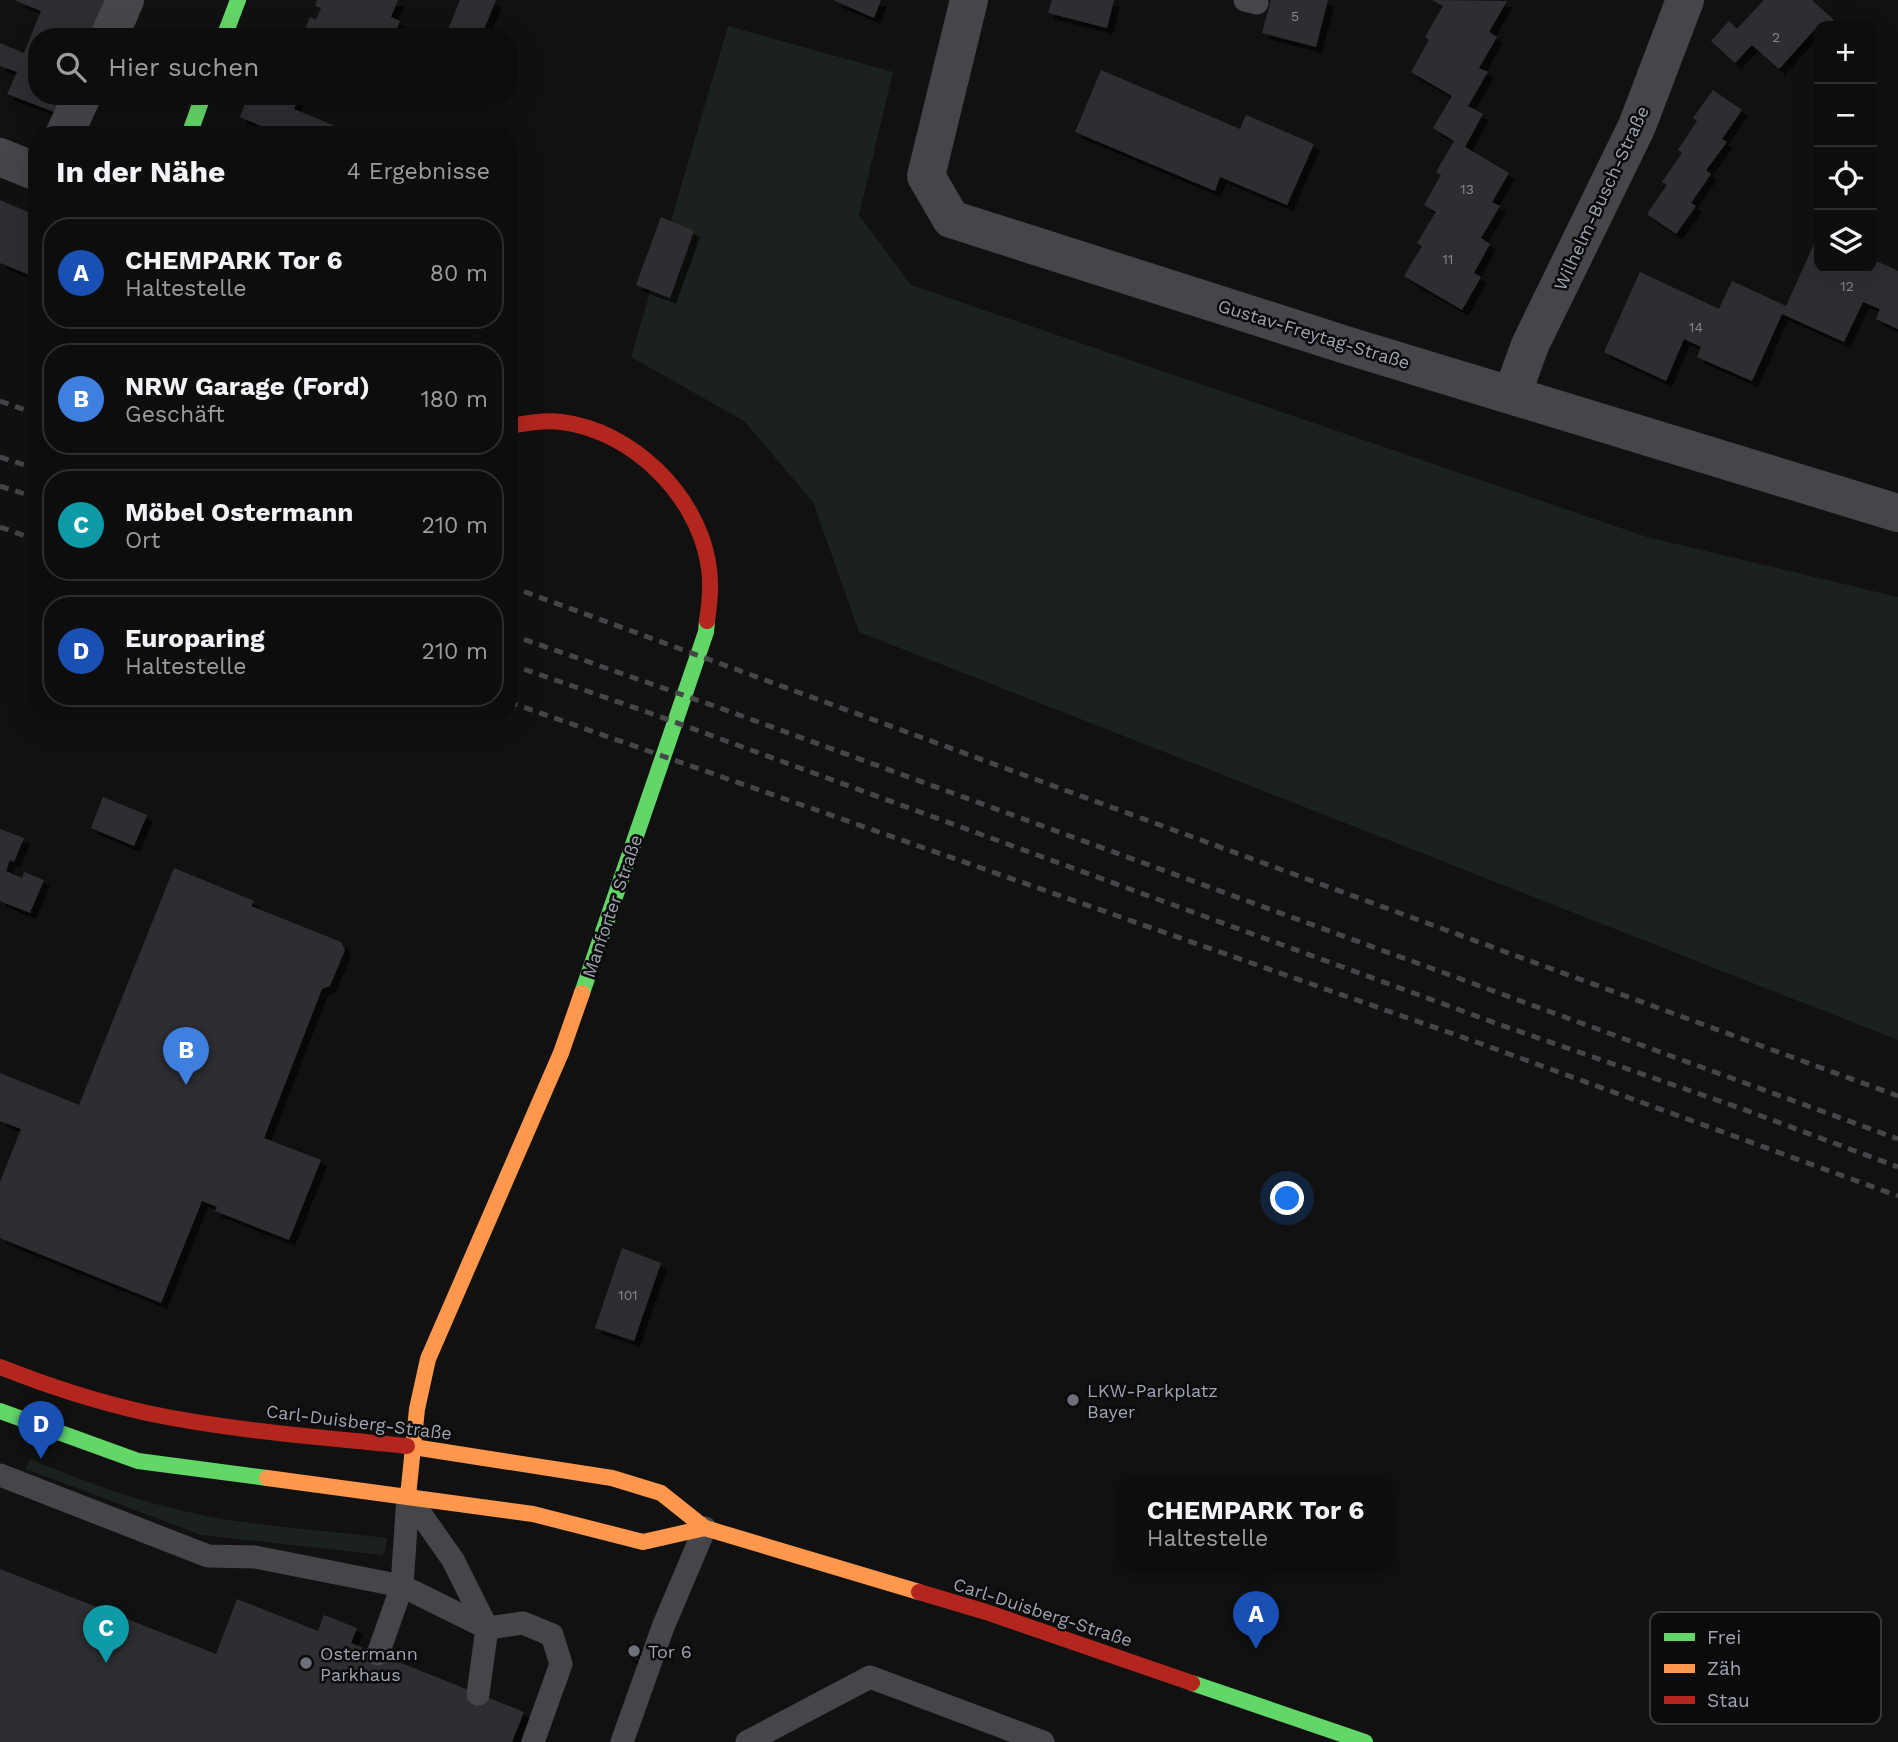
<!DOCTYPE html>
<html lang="de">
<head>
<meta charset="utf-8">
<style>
	:root { --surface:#0d0d0d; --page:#1b1b1b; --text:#f1f3f6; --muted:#9a9c9d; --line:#2d2d2e; --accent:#0b8043 }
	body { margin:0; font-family:"Work Sans",sans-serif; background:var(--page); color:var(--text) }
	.controls { position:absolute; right:21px; top:21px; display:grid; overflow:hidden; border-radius:14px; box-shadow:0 7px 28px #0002 }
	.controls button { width:63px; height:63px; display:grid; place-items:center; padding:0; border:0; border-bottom:2px solid var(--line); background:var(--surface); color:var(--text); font:35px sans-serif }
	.you { position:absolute; left:1288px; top:1199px; width:24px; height:24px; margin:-18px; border:5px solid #fff; border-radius:50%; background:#1a73e8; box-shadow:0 0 0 10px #1a73e833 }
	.badge { display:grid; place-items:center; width:46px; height:46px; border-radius:50%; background:var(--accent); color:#fff; font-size:23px; font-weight:700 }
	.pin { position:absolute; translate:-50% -58px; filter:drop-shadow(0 2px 4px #0008) }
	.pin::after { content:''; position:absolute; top:37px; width:24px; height:21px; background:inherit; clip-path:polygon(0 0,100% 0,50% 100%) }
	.popup { position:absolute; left:1119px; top:1478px; width:273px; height:91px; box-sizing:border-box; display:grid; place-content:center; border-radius:14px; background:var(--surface); filter:drop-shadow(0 2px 5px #0005); font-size:23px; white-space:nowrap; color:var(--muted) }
	.popup b { font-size:26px; color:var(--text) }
	.popup::after { content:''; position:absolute; left:50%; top:100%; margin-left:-14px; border:14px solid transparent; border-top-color:var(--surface) }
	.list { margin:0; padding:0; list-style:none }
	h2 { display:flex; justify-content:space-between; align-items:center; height:91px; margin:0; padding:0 28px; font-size:30px }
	h2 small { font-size:23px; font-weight:400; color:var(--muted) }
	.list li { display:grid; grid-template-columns:46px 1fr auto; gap:21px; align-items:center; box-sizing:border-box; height:112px; margin:0 14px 14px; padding:0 14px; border:2px solid var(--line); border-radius:28px }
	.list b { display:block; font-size:26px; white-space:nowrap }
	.list p { margin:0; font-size:23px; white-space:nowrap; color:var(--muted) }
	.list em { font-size:23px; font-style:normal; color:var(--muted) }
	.icon { flex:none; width:38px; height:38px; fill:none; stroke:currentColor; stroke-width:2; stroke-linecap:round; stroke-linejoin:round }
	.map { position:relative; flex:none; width:1898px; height:1742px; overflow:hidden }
	.search { position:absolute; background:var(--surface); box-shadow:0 7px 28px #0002; left:28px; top:28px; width:490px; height:77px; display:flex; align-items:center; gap:18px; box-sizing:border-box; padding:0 24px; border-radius:28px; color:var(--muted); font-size:26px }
	.panel { position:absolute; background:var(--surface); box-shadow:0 7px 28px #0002; left:28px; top:126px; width:490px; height:595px; border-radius:28px }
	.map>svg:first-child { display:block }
</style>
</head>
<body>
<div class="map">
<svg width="1898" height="1742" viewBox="0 0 1898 1742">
	<defs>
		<filter id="shadow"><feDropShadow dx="6" dy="6" stdDeviation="0" flood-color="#0009"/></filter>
	</defs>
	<rect width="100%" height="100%" fill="#111"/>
	<!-- green -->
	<path fill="#1b211c" d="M728,26L893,72L859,215L911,285L1647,537L1898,597V1040L859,632L813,502L744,421L631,357Z
		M30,1459C84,1481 139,1502 197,1514C259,1527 324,1530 387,1538L385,1551L382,1555L201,1535L26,1469Z"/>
	<!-- building -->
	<path fill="#2f2f30" filter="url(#shadow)" d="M14,0H104L90,37H37V96H63L57,113L7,94L17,72L0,66V43L24,53L41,11Z
		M317,0H398L391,17L400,21L393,37H302L310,17L316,20L321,8L315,6Z
		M460,0H496L481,37H445Z
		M833,0H881L874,18Z
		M1052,0H1114L1107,28L1048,13Z
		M1271,0H1328L1316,47L1262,33Z
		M1432,0L1507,1L1489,32L1497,37L1479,68L1488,72L1468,106L1483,114L1465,147L1509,173L1492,202L1500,206L1481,238L1490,244L1474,273L1481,277L1462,310L1404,276L1422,246L1417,243L1436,212L1424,205L1441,175L1436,172L1454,141L1433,128L1452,96L1411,72L1429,40L1425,37L1443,6Z
		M1764,0H1812L1834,20L1829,26H1819V29L1817,27L1779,69L1752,45L1735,63L1711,41L1729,21L1737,29Z
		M1101,70L1240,129L1246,115L1314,144L1287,205L1220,177L1215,191L1075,132Z
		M1713,90L1742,110L1722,139L1727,142L1706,170L1711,174L1691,203L1696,206L1676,234L1647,214L1667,185L1662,182L1682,153L1678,150L1697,121L1693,118Z
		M248,96H299L294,109L357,135H282L240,117Z
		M0,200L37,216V278L0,263Z
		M661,217L694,231L670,298L636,285Z
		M1819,233V268H1872V259L1898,271V329L1876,319L1880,309L1863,302L1844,342L1782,314L1752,381L1697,357L1701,347L1684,339L1666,381L1604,352L1640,272L1719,309L1732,281L1786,306Z
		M103,797L147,815L134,846L91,828Z
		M0,829L24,838L14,862L10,860L6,871L22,878L24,872L44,880L30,913L0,901Z
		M174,868L254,901L251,906L341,942L345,950L330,986L322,989L264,1138L321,1160L289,1240L215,1211L217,1207L202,1201L161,1303L0,1238V1182L21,1129L0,1121V1073L79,1105Z
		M622,1248L661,1263L634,1341L595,1328Z
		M0,1569L216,1654L237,1599L318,1631L324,1615L357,1628L351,1643L524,1712L512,1742H0Z
		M631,1642L641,1646L637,1660L626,1656Z"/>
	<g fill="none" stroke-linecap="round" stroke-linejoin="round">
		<!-- lane -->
		<path stroke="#45464a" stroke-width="23" d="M1245,0L1257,3
			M0,1475L208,1556L255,1557L402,1586L487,1628L523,1623L552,1635L561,1664L533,1742
			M408,1496L453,1560L487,1628L478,1694
			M378,1654L402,1586L408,1496
			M622,1742L663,1627L705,1528
			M747,1742L870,1677L1043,1742"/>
		<!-- street -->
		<path stroke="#45464a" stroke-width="38" d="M969,0L926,176L951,219L1349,346L1898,513
			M109,37L125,0
			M64,135L82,96
			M0,157L37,172
			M1512,395L1530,345L1637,126L1685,0"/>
		<!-- fast -->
		<path stroke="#63d668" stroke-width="16" d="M224,37L238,0
			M189,135L203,96
			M582,993L706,632L707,621
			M0,1411L138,1461L267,1478
			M1192,1683L1365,1742"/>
		<!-- slow -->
		<path stroke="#ff974d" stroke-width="16" d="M407,1446L612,1478L661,1493L705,1528L919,1592
			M267,1478L533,1514L643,1542L705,1528
			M408,1496L417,1409L428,1359L561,1053L582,993"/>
		<!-- jam -->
		<path stroke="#b3261e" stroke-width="16" d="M509,426C527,423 545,420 562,422C632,431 696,494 708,562C712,582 710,602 707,621
			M0,1367C48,1386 97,1402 147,1413C232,1431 321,1437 407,1446
			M919,1592L986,1612L1192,1683"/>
		<!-- rail -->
		<path stroke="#46464a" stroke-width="5" stroke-dasharray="9 7" stroke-linecap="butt" d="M0,401L37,414
			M0,457L37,469
			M0,486L37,498
			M0,527L37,540
			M509,586L1898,1096
			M509,634L720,708L1898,1139
			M509,664L650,713L1498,1024L1740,1108L1898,1167
			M509,702L1479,1043L1898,1196"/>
	</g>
	<!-- markers -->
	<g fill="#6e717a" stroke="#0b0b0c" stroke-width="2.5">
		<circle cx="1073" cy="1400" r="7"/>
		<circle cx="634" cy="1651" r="7"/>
		<circle cx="306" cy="1663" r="7"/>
	</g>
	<g text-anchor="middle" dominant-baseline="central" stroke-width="5" stroke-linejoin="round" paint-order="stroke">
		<!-- number labels -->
		<g font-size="14" fill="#848792">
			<text x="1295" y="16">5</text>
			<text x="1776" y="37">2</text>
			<text x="1467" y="189">13</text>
			<text x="1448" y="259">11</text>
			<text x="1847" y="286">12</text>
			<text x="1696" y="327">14</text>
			<text x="628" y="1295">101</text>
		</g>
		<!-- street labels -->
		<g font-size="18" fill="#a0a4b3" stroke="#0b0b0c">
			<text transform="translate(1601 198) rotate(-65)">Wilhelm-Busch-Straße</text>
			<text transform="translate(1314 334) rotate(17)">Gustav-Freytag-Straße</text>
			<text transform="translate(612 906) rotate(-71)">Manforter Straße</text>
			<text transform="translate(359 1422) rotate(7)">Carl-Duisberg-Straße</text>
			<text transform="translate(1043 1612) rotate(18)">Carl-Duisberg-Straße</text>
		</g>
		<!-- poi labels -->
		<g font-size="18" fill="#a0a4b3" stroke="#0b0b0c" text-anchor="start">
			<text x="1087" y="1390">LKW-Parkplatz<tspan x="1087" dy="21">Bayer</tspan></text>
			<text x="648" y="1651">Tor 6</text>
			<text x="320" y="1653">Ostermann<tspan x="320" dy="21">Parkhaus</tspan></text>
		</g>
	</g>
	<!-- legend -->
	<rect x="1650" y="1612" width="231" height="112" rx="10" fill="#0b0b0c" stroke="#38393e" stroke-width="2"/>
	<rect x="1664" y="1633" width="31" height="8" fill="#63d668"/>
	<rect x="1664" y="1664" width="31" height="9" fill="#ff974d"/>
	<rect x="1664" y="1696" width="31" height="8" fill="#b3261e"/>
	<g font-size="19" fill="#a0a4b3">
		<text x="1707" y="1644">Frei</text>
		<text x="1707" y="1675">Zäh</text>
		<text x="1707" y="1707">Stau</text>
	</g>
</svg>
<div class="controls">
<button>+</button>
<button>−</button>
<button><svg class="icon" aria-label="locate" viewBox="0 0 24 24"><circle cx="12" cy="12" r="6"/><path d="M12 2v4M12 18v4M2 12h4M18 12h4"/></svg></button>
<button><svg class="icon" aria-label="layers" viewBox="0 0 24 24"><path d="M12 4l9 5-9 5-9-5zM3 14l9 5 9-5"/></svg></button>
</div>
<div class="you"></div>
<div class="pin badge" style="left:1256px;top:1649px;background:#1a4fb4">A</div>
<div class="popup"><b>CHEMPARK Tor 6</b>Haltestelle</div>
<div class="pin badge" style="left:186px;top:1085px;background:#3f7fe0">B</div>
<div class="pin badge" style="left:106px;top:1663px;background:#0f9aa8">C</div>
<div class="pin badge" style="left:41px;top:1459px;background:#1a4fb4">D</div>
<div class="search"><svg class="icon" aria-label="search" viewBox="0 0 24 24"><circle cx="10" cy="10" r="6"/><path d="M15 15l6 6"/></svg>Hier suchen</div>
<section class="panel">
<h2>In der Nähe<small>4 Ergebnisse</small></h2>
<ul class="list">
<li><span class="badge" style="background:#1a4fb4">A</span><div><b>CHEMPARK Tor 6</b><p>Haltestelle</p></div><em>80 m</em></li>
<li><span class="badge" style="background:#3f7fe0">B</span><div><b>NRW Garage (Ford)</b><p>Geschäft</p></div><em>180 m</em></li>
<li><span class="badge" style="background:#0f9aa8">C</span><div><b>Möbel Ostermann</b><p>Ort</p></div><em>210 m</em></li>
<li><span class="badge" style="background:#1a4fb4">D</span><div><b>Europaring</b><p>Haltestelle</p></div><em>210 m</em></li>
</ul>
</section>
</div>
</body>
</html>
